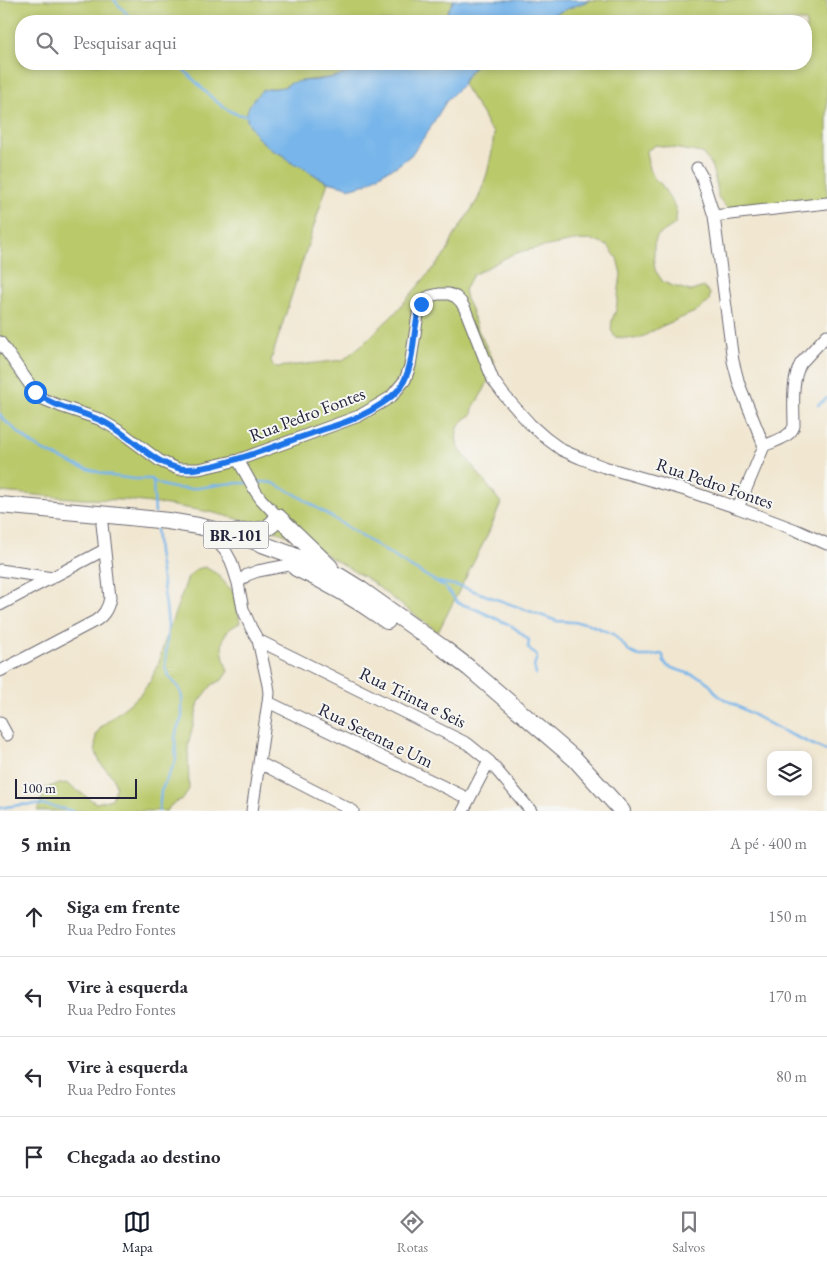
<!DOCTYPE html>
<html lang="pt">
<head>
<meta charset="utf-8">
<style>
	:root { --surface:#fff; --page:#f7f7f7; --text:#2b2b33; --muted:#7c7c81; --line:#e1e1e2; --accent:#111827 }
	body { margin:0; font-family:"EB Garamond",serif; background:var(--page); color:var(--text) }
	.controls { position:absolute; right:15px; bottom:15px; display:grid; overflow:hidden; border-radius:10px; box-shadow:0 2px 8px #0003 }
	.controls button { width:45px; height:45px; display:grid; place-items:center; padding:0; border:0; border-bottom:1px solid var(--line); background:var(--surface); color:var(--text); font:25px sans-serif }
	.scale { position:absolute; left:15px; bottom:12px; width:122px; box-sizing:border-box; padding-left:5px; border:2px solid #22223b; border-top:0; font-size:14px; line-height:18px; white-space:nowrap; color:#22223b; -webkit-text-stroke:4px #f6f6f2; paint-order:stroke }
	.stop { position:absolute; width:15px; height:15px; margin:-11px; border:4px solid #1a73e8; border-radius:50%; background:#fff }
	.stop.end { background:#1a73e8; border-color:#fff; box-shadow:0 1px 5px #0008 }
	.list { margin:0; padding:0; list-style:none }
	h2 { display:flex; justify-content:space-between; align-items:center; height:65px; margin:0; padding:0 20px; font-size:21px }
	h2 small { font-size:16px; font-weight:400; color:var(--muted) }
	.list li { display:grid; grid-template-columns:32px 1fr auto; gap:15px; align-items:center; box-sizing:border-box; height:80px; padding:0 20px; border-top:1px solid var(--line) }
	.list b { display:block; font-size:19px; white-space:nowrap }
	.list p { margin:0; font-size:16px; white-space:nowrap; color:var(--muted) }
	.list em { font-size:16px; font-style:normal; color:var(--muted) }
	.icon { flex:none; width:28px; height:28px; fill:none; stroke:currentColor; stroke-width:2; stroke-linecap:round; stroke-linejoin:round }
	.map { position:relative; flex:none; width:827px; height:811px; overflow:hidden }
	.search { position:absolute; background:var(--surface); box-shadow:0 2px 8px #0003; left:15px; right:15px; top:15px; height:55px; display:flex; align-items:center; gap:12px; box-sizing:border-box; padding:0 18px; border-radius:20px; color:var(--muted); font-size:19px }
	.sheet { height:385px; background:var(--surface) }
	nav { display:flex; justify-content:space-around; align-items:center; box-sizing:border-box; height:70px; border-top:1px solid var(--line); background:var(--surface); font-size:14px; color:var(--muted) }
	nav a { display:grid; justify-items:center; gap:2px }
	nav .on { color:var(--accent) }
	.map>svg:first-child { display:block }
</style>
</head>
<body>
<div class="map">
<svg width="827" height="811" viewBox="0 0 827 811">
	<rect width="100%" height="100%" fill="#f6f6f2"/>
	<filter id="ink" filterUnits="userSpaceOnUse"><feTurbulence type="fractalNoise" baseFrequency=".02" numOctaves="2"/><feDisplacementMap in="SourceGraphic" scale="10" xChannelSelector="R" yChannelSelector="G"/><feConvolveMatrix kernelMatrix="1 2 1 2 8 2 1 2 1" color-interpolation-filters="sRGB"/></filter>
	<filter id="wash" filterUnits="userSpaceOnUse"><feTurbulence type="fractalNoise" baseFrequency=".0096" numOctaves="4" result="noise"/><feDisplacementMap in="SourceGraphic" scale="20" xChannelSelector="R" yChannelSelector="G"/><feGaussianBlur stdDeviation="1.12" result="paint"/><feColorMatrix in="noise" values="0 0 0 0 0 0 0 0 0 0 0 0 0 0 0 0 0 1.4 0 .05"/><feComposite in="paint" operator="in"/></filter>
	<g filter="url(#wash)">
		<rect width="100%" height="100%" fill="#f1e7d1"/>
		<!-- green -->
		<path fill="#bac96b" stroke="#6e7653" d="M0,0H454L442,21H21V64H383L379,66L371,69L359,70L334,77L301,81L291,83L284,87L268,89L257,137L272,150L283,155L290,162L302,167L318,177L328,182L271,360L273,366L278,367L343,360L364,343L395,313L447,252L454,236L478,199L487,174L492,151L494,133L488,126L482,114L462,83L476,64H806V21H537L590,0H827V203L740,209L727,208L718,197L717,187L711,164L702,153L656,145L646,151L649,169L655,179L661,184L674,205L677,213L675,224L657,236L654,245V261L655,270L663,282L673,286L691,291L704,287L710,293L709,302L695,312L660,327L644,336L635,339L615,337L611,330L612,320L616,310L621,274L617,258L608,246L592,240L573,241L523,251L511,255L473,275L464,290L466,299L471,309L476,326L494,362L492,373L484,390L473,408L472,415C458,422 454,432 458,447L501,503L487,536L438,632L388,595L371,581L309,545L262,525L210,512L168,505L126,500L82,499L0,492Z
			M205,567L217,574L235,594L240,623C236,625 230,628 227,632C218,644 224,659 228,671L222,680L212,685L199,702L188,745L189,789L184,798L171,805L167,811H37L46,788L55,785L66,783L96,803L112,799L116,787L113,777L100,763L95,749L96,734L103,725L140,695L151,680L159,662L164,643L188,577L196,569Z"/>
		<!-- water -->
		<path fill="#77b5ea" stroke="#4c6c92" d="M454,0H590L537,21H442Z
			M383,64H476L462,83H464L447,100L427,133L411,155L397,166L384,172L366,184L352,188L328,182L318,177L302,167L290,162L283,155L272,150L257,137L247,121V112L250,104L262,90L284,87L291,83L301,81L318,80L334,77L359,70L371,69L379,66Z"/>
		<g fill="none" stroke-linecap="round" stroke-linejoin="round">
			<!-- stream -->
			<path stroke="#77b5ea" stroke-width="2.5" d="M114,0L134,21
				M178,64C194,79 214,104 234,113C239,115 245,115 250,116
				M818,405L827,398
				M0,414L3,419L31,443L44,451L78,466L112,476L134,479H151C155,483 160,484 165,486C185,492 204,487 224,484C231,483 239,483 247,483
				M153,481L155,513
				M255,482H264L273,483L295,494L409,566L444,586L458,603L473,608L508,624L516,629L529,640L528,648C538,659 539,651 534,666L536,674
				M156,526L158,552L166,606L168,626L165,667L169,676L179,688L181,693L182,698V718L177,729L175,738L176,760L161,791L159,811
				M439,582L463,587L557,621L586,623L613,634L630,652L639,656H649L661,654L663,655L664,662L669,667L702,678C709,682 713,690 719,696L783,731L827,751
				M0,808C27,803 45,803 72,811"/>
		</g>
	</g>
	<g filter="url(#ink)">
		<g fill="none" stroke-linecap="round" stroke-linejoin="round">
			<!-- minor casing -->
			<g stroke="#6a6770" stroke-width="13">
				<path id="minor" d="M697,168L701,175L714,216L733,361L739,384L764,446
					M714,216L827,203
					M0,342L35,392L43,399L60,406L99,419L121,432L160,461L178,469H199L238,460L359,416L391,397L405,380L410,366L419,308L421,303L425,299L430,296L439,294H449L456,297L461,302L465,309L493,380L504,395L530,424L547,439L562,450L580,458L604,467L685,490L738,508L796,530L827,544
					M238,460L256,492L261,499L278,517
					M738,508L764,446C774,441 790,438 794,426C794,406 791,380 801,363L827,335
					M215,539L226,552L231,561L238,583L243,609L251,628L258,640L268,685L269,693L268,702L252,811
					M0,570L52,578
					M238,583L247,575L258,571L289,565
					M0,605L104,550
					M258,640L468,744L489,761L531,811
					M0,671L95,621C104,616 108,609 110,598L102,524
					M268,702L469,799
					M0,722L7,735
					M260,763L353,811
					M463,811L489,761"/>
			</g>
			<!-- highway casing -->
			<g stroke="#6a6770" stroke-width="18">
				<path id="highway" d="M0,505L109,515L168,521L198,526L243,537L292,555L339,576L360,589L443,648L469,668L575,759L622,811
					M238,532C256,531 268,533 278,517L330,567
					M296,568C327,582 359,601 387,621"/>
			</g>
			<!-- minor -->
			<use href="#minor" stroke="#fff" stroke-width="11"/>
			<!-- highway -->
			<use href="#highway" stroke="#fff" stroke-width="16"/>
		</g>
	</g>
	<g fill="none" stroke-linecap="round" stroke-linejoin="round" filter="url(#ink)">
		<!-- route -->
		<path stroke="#1a73e8" stroke-width="6" d="M35,392C57,410 87,411 111,426C134,439 152,462 178,468C189,471 201,468 212,466C246,458 277,445 310,434C326,428 344,424 360,416C373,410 391,399 400,388C417,363 411,330 421,304"/>
	</g>
	<g text-anchor="middle" dominant-baseline="central" stroke-width="4" stroke-linejoin="round" paint-order="stroke">
		<!-- shield labels -->
		<rect fill="#f6f6f2" stroke="#626272" stroke-width="1" x="203.5" y="521.5" width="65" height="27" rx="4"/>
		<g font-size="16" font-weight="bold" fill="#22223b">
			<text x="236" y="535">BR-101</text>
		</g>
		<!-- street labels -->
		<g font-size="18" fill="#22223b" stroke="#f6f6f2">
			<text transform="translate(307 414) rotate(-21)">Rua Pedro Fontes</text>
			<text transform="translate(715 483) rotate(19)">Rua Pedro Fontes</text>
			<text transform="translate(413 697) rotate(26)">Rua Trinta e Seis</text>
			<text transform="translate(376 735) rotate(26)">Rua Setenta e Um</text>
		</g>
	</g>
</svg>
<div class="controls">
<button><svg class="icon" aria-label="layers" viewBox="0 0 24 24"><path d="M12 4l9 5-9 5-9-5zM3 14l9 5 9-5"/></svg></button>
</div>
<div class="scale">100 m</div>
<div class="stop" style="left:35px;top:392px"></div>
<div class="stop end" style="left:421px;top:304px"></div>
<div class="search"><svg class="icon" aria-label="search" viewBox="0 0 24 24"><circle cx="10" cy="10" r="6"/><path d="M15 15l6 6"/></svg>Pesquisar aqui</div>
</div>
<section class="sheet">
<h2>5 min<small>A pé · 400 m</small></h2>
<ul class="list">
<li><svg class="icon" aria-label="ahead" viewBox="0 0 24 24"><path d="M12 20V5M6 11l6-6 6 6"/></svg><div><b>Siga em frente</b><p>Rua Pedro Fontes</p></div><em>150 m</em></li>
<li><svg class="icon" aria-label="left" viewBox="0 0 24 24"><path d="M17 20v-9H6M10 6l-5 5 5 5"/></svg><div><b>Vire à esquerda</b><p>Rua Pedro Fontes</p></div><em>170 m</em></li>
<li><svg class="icon" aria-label="left" viewBox="0 0 24 24"><path d="M17 20v-9H6M10 6l-5 5 5 5"/></svg><div><b>Vire à esquerda</b><p>Rua Pedro Fontes</p></div><em>80 m</em></li>
<li><svg class="icon" aria-label="arrive" viewBox="0 0 24 24"><path d="M6 21V4h12l-3 4 3 4H6"/></svg><div><b>Chegada ao destino</b></div></li>
</ul>
</section>
<nav>
<a class="on"><svg class="icon" aria-label="map" viewBox="0 0 24 24"><path d="M3 6l6-2 6 2 6-2v14l-6 2-6-2-6 2zM9 4v14M15 6v14"/></svg>Mapa</a>
<a><svg class="icon" aria-label="directions" viewBox="0 0 24 24"><path d="M12 3l9 9-9 9-9-9zM9 14v-3h6M13 9l2 2-2 2"/></svg>Rotas</a>
<a><svg class="icon" aria-label="saved" viewBox="0 0 24 24"><path d="M7 4h10v16l-5-4-5 4z"/></svg>Salvos</a>
</nav>
</body>
</html>
